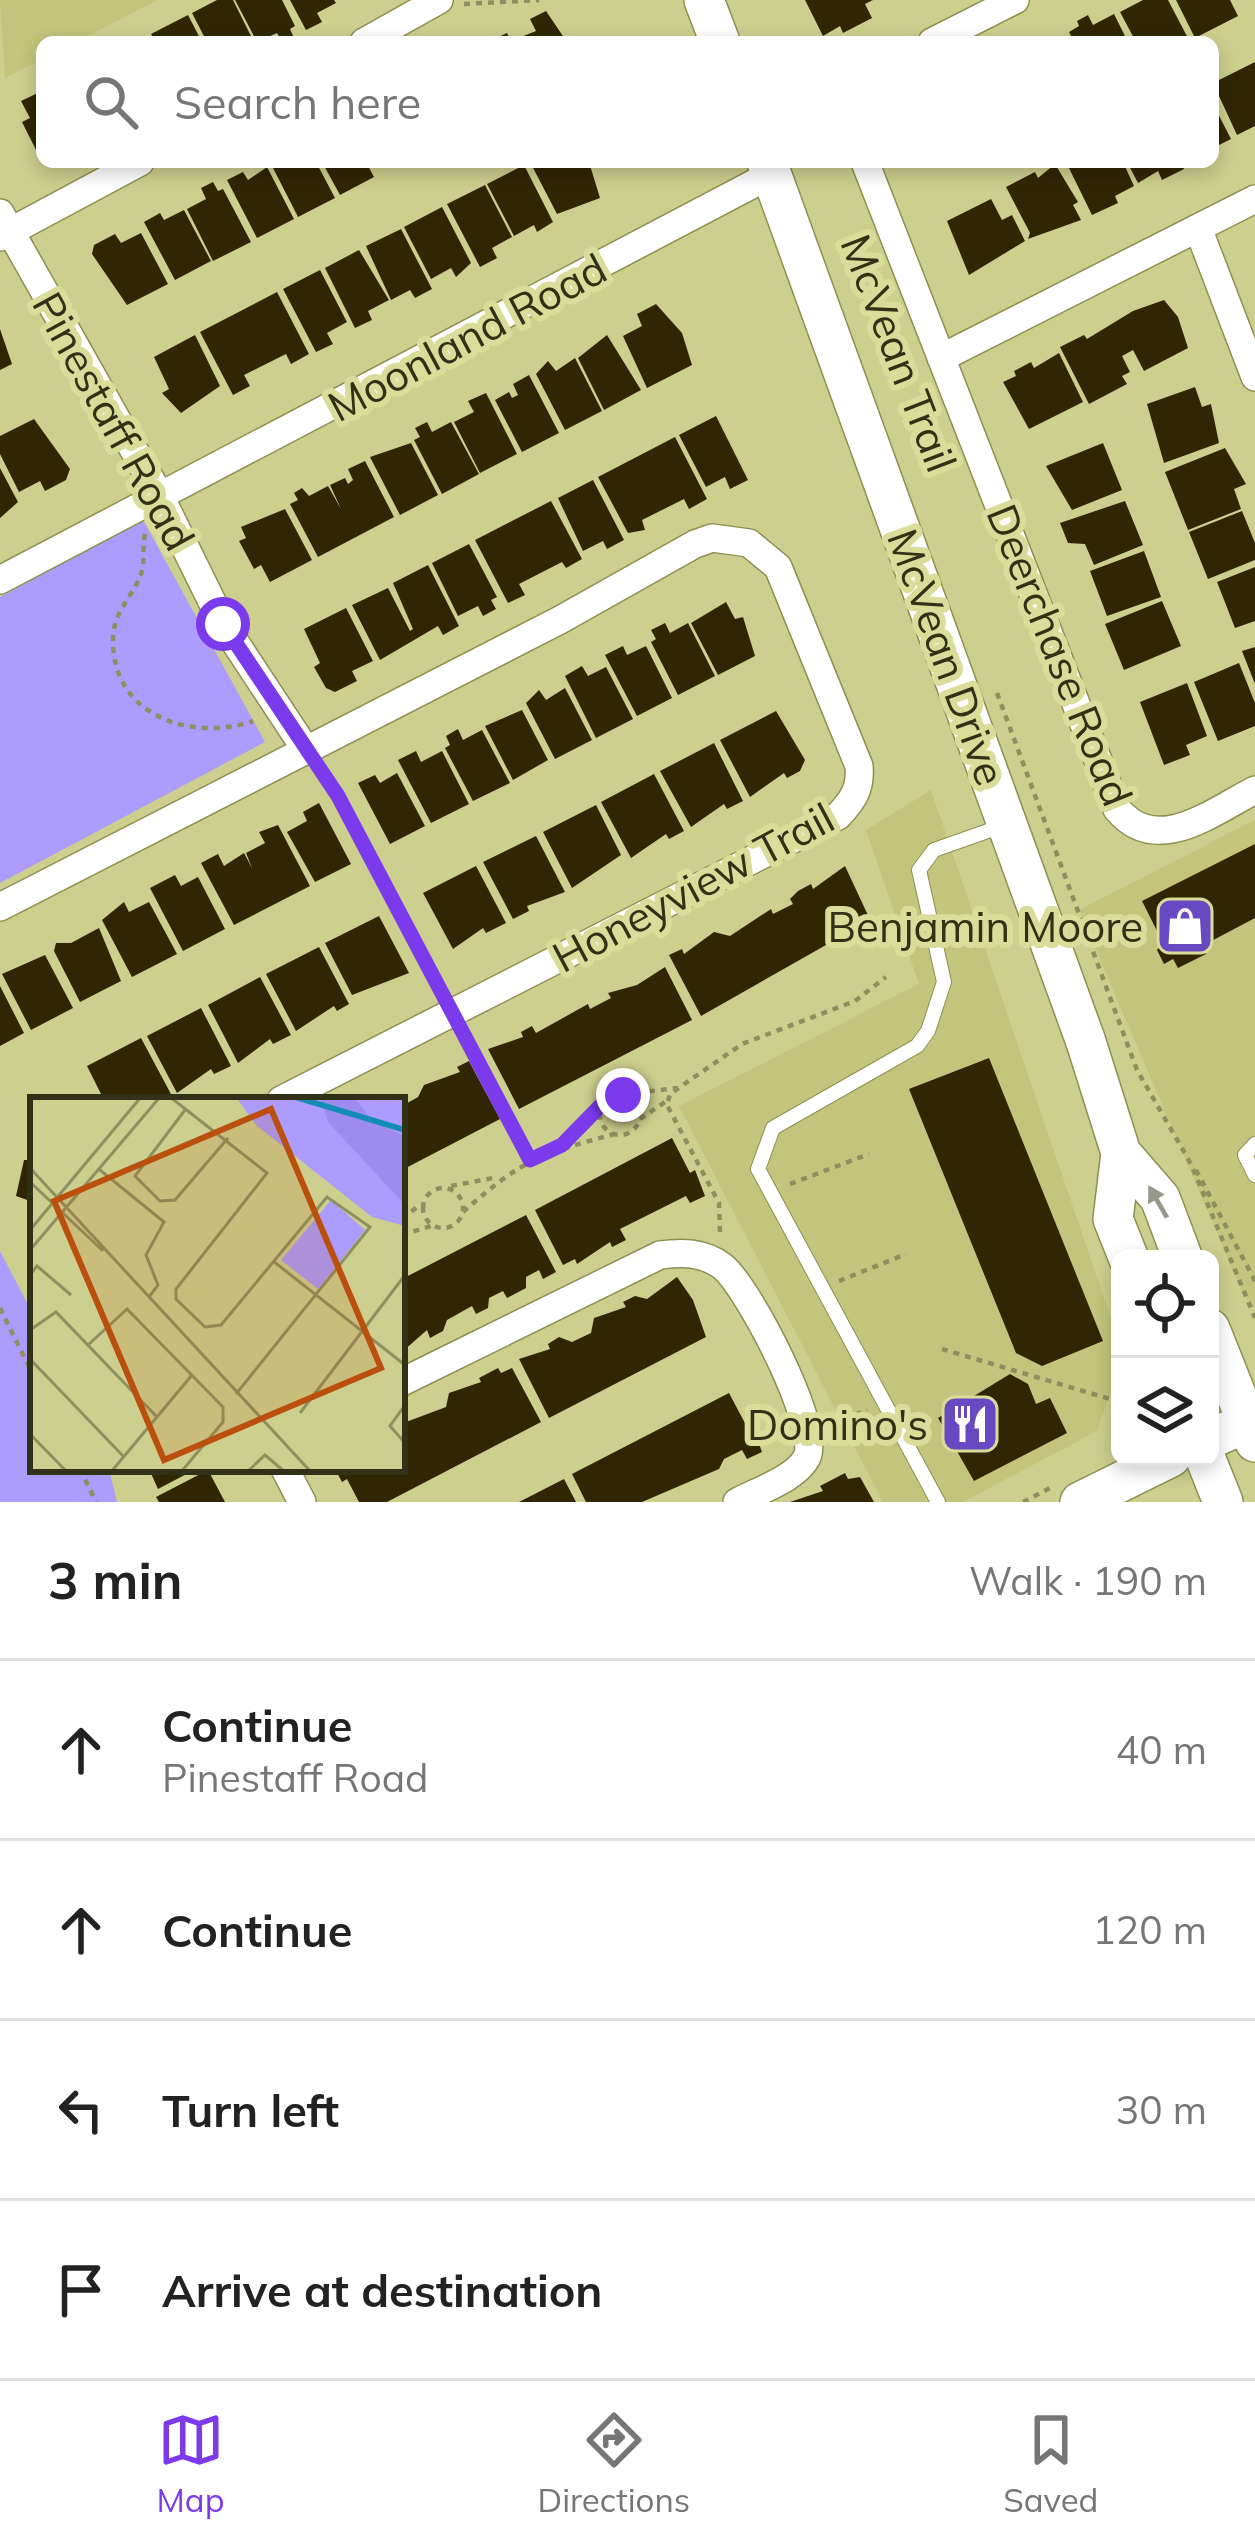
<!DOCTYPE html>
<html lang="en">
<head>
<meta charset="utf-8">
<style>
	:root { --surface:#fff; --page:#f2f2f2; --text:#222; --muted:#767676; --line:#e0e0e0; --accent:#7c3aed }
	body { margin:0; font-family:Mulish,sans-serif; background:var(--page); color:var(--text) }
	.controls { position:absolute; right:36px; bottom:36px; display:grid; overflow:hidden; border-radius:18px; box-shadow:0 6px 18px #0003 }
	.controls button { width:108px; height:108px; display:grid; place-items:center; padding:0; border:0; border-bottom:3px solid var(--line); background:var(--surface); color:var(--text); font:60px sans-serif }
	.stop { position:absolute; width:36px; height:36px; margin:-27px; border:9px solid #7c3aed; border-radius:50%; background:#fff }
	.stop.end { background:#7c3aed; border-color:#fff; box-shadow:0 3px 12px #0008 }
	.list { margin:0; padding:0; list-style:none }
	h2 { display:flex; justify-content:space-between; align-items:center; height:156px; margin:0; padding:0 48px; font-size:51px }
	h2 small { font-size:39px; font-weight:400; color:var(--muted) }
	.list li { display:grid; grid-template-columns:78px 1fr auto; gap:36px; align-items:center; box-sizing:border-box; height:180px; padding:0 48px; border-top:3px solid var(--line) }
	.list b { display:block; font-size:45px; white-space:nowrap }
	.list p { margin:0; font-size:39px; white-space:nowrap; color:var(--muted) }
	.list em { font-size:39px; font-style:normal; color:var(--muted) }
	.icon { flex:none; width:66px; height:66px; fill:none; stroke:currentColor; stroke-width:2; stroke-linecap:round; stroke-linejoin:round }
	.map { position:relative; flex:none; width:1255px; height:1502px; overflow:hidden }
	.search { position:absolute; background:var(--surface); box-shadow:0 6px 18px #0003; left:36px; right:36px; top:36px; height:132px; display:flex; align-items:center; gap:30px; box-sizing:border-box; padding:0 42px; border-radius:18px; color:var(--muted); font-size:45px }
	.sheet { height:876px; background:var(--surface) }
	nav { display:flex; justify-content:space-around; align-items:center; box-sizing:border-box; height:168px; border-top:3px solid var(--line); background:var(--surface); font-size:33px; color:var(--muted) }
	nav a { display:grid; justify-items:center; gap:6px }
	nav .on { color:var(--accent) }
	.map>svg:first-child { display:block }
</style>
</head>
<body>
<div class="map">
<svg width="1255" height="1502" viewBox="0 0 1255 1502">
	<rect width="100%" height="100%" fill="#cdcf8e"/>
	<!-- built -->
	<path fill="#c3c57c" d="M0,0H158L76,42H42V59L5,78Z
		M931,790L1120,1345V1365L1097,1431L963,1502H883L679,1106L919,984L866,830Z
		M1255,820V1308L1243,1294L1079,910Z"/>
	<!-- green -->
	<path fill="#ab9cfe" d="M143,520L265,742L0,883V597Z
		M0,1251L33,1314V1469H109L117,1502H0Z"/>
	<!-- building -->
	<path fill="#312604" d="M217,0H233L254,42H207L192,13Z
		M235,0H282L295,26L290,29L294,38L282,42L277,33L257,42Z
		M290,0H334L336,3L317,13L322,22L306,30Z
		M805,0H873L865,4L872,18L843,33L840,26L823,36Z
		M1143,0H1168L1190,42H1136L1120,12Z
		M1176,0H1230L1238,16L1195,38Z
		M546,11L567,42H488L507,33L511,41L536,31L530,19Z
		M1114,14L1128,42H1074L1069,32L1079,26L1077,21L1088,15L1093,25Z
		M188,15L202,42H156L151,34Z
		M1255,62V126L1237,135L1213,83Z
		M42,91V147L36,150L22,122L30,118L21,101Z
		M1213,104L1231,139L1213,148Z
		M270,162H316L335,198L298,217Z
		M322,162H366L374,177L340,195Z
		M530,162H589L600,198L557,214Z
		M1066,162H1123L1134,186L1115,196L1118,203L1092,215Z
		M1127,162H1181L1184,169L1162,180L1158,171L1138,183Z
		M1055,164L1078,202L1073,205L1081,220L1028,239L1030,233L1006,187L1035,172L1038,178Z
		M524,165L553,222L537,232L534,225L514,236L487,184Z
		M267,167L294,219L257,238L227,180L243,172L248,180Z
		M213,182L218,191L223,189L251,242L213,261L187,209L206,199L201,188Z
		M485,185L512,237L492,248L497,258L480,267L447,204Z
		M991,199L1002,220L1012,215L1025,241L969,275L947,221Z
		M442,207L471,263L456,277L451,268L431,279L404,227Z
		M184,210L211,261L175,280L144,222L160,213L164,220Z
		M401,229L432,289L415,298L410,290L391,300L366,246Z
		M141,233L168,284L127,305L92,254L94,245L115,234L121,243Z
		M359,250L389,300L368,311L372,320L355,328L325,268Z
		M320,270L347,322L327,333L333,344L316,352L283,289Z
		M277,292L309,354L291,364L286,354L244,375L250,386L233,395L200,332Z
		M1164,300L1178,317L1188,348L1144,371L1133,350L1122,356L1130,372L1122,376L1127,384L1089,404L1060,347L1084,335L1087,339L1133,311Z
		M656,304L682,333L692,365L647,388L623,336L642,326L637,314Z
		M0,329L12,364L0,370Z
		M195,335L220,386L181,413L162,393L169,389L154,357Z
		M607,335L641,390L604,410L578,358Z
		M1059,353L1083,402L1029,429L1003,382L1016,376L1014,371L1031,362L1034,368Z
		M575,358L602,411L565,430L536,374L548,361L556,371Z
		M529,375L559,433L522,452L495,400L509,392L512,398L518,395L513,384Z
		M1195,387L1202,407L1211,404L1219,443L1164,463L1147,404Z
		M486,393L517,454L480,473L454,422L474,412L468,401Z
		M716,416L748,480L730,489L725,477L706,487L679,435Z
		M34,419L70,469L66,480L45,491L40,481L19,492L0,454V436Z
		M427,422L432,432L451,422L479,474L442,494L414,440L420,437L415,428Z
		M675,437L707,499L689,509L684,499L642,520L645,530L628,533L598,477Z
		M411,443L438,495L400,515L370,457Z
		M1103,443L1122,490L1072,510L1046,466Z
		M1225,448L1246,484L1234,489L1241,509L1188,530L1165,472Z
		M365,461L394,517L318,557L290,504L298,500L294,493L302,488L309,496L328,486L341,509L330,485L345,478L348,484L353,480L348,469Z
		M0,468L18,502L0,518Z
		M593,480L624,540L607,549L603,541L583,551L558,498Z
		M551,501L582,559L566,568L562,562L519,584L525,595L508,603L475,540Z
		M1125,501L1143,545L1094,565L1085,544L1068,543L1060,523Z
		M285,509L312,560L270,582L261,565L254,569L239,541L246,538L241,527Z
		M1242,511L1255,543V560L1208,579L1189,532Z
		M469,544L497,597L491,600L496,609L483,616L478,606L458,616L432,563Z
		M1144,551L1161,597L1107,616L1090,571Z
		M428,565L459,626L443,635L438,626L380,660L352,605L388,588L410,631L413,629L393,583Z
		M1255,567V621L1235,628L1217,582Z
		M1162,601L1181,646L1124,670L1105,624Z
		M726,602L735,619L743,617L755,656L718,675L691,623Z
		M346,608L373,661L352,671L357,681L335,692L326,688L314,667L320,663L304,629Z
		M665,623L670,633L688,623L715,676L678,695L651,642L656,639L651,630Z
		M623,646L627,655L646,646L672,698L637,716L605,655Z
		M1255,647V684L1242,651Z
		M1239,663L1255,703V726L1218,741L1194,682Z
		M582,666L588,676L606,667L633,719L596,738L565,676Z
		M1187,683L1207,736L1186,745L1190,755L1164,765L1140,702Z
		M565,688L592,740L555,759L526,703L539,690L546,700Z
		M522,710L548,760L513,780L485,726Z
		M776,711L805,760L800,771L787,778L784,773L750,797L720,740Z
		M458,729L463,740L482,730L510,783L473,801L445,748L450,745L446,736Z
		M714,743L743,801L727,809L724,804L691,827L660,771Z
		M416,751L421,762L442,751L469,804L431,823L398,760Z
		M397,773L425,826L390,844L358,783L375,775L380,783Z
		M654,774L684,831L669,839L666,834L631,858L601,802Z
		M319,803L351,864L315,882L287,832L307,821L303,812Z
		M596,805L621,855L572,888L543,832Z
		M278,825L310,886L234,925L201,863L218,854L224,866L244,853L252,868L246,853L265,843L259,832Z
		M536,836L565,892L527,906L529,911L513,919L483,862Z
		M1255,844V918L1202,946L1206,954L1178,968L1173,959L1164,964L1157,950L1163,943L1142,901Z
		M476,866L506,923L486,933L483,928L453,949L423,893Z
		M845,866L873,926L826,945L701,1016L669,955L682,949L684,954L714,932L730,936L771,909L773,914L793,904L790,899L798,891L811,884L813,889Z
		M175,875L181,886L198,877L225,929L183,951L150,888Z
		M124,902L129,912L149,902L177,954L132,977L102,920Z
		M379,916L409,973L352,995L325,943Z
		M99,928L121,981L80,1002L54,951L56,943H71Z
		M319,947L349,1004L337,1011L334,1006L296,1031L266,974Z
		M45,955L73,1008L31,1030L2,974Z
		M665,967L692,1020L519,1109L488,1049L523,1037L521,1032L532,1026L536,1033L588,1004L590,1009L611,998L608,993L637,985Z
		M260,977L291,1035L273,1044L270,1039L238,1063L208,1005Z
		M0,986L24,1033L0,1046Z
		M201,1008L231,1066L214,1074L211,1069L177,1093L147,1036Z
		M141,1038L172,1096L104,1100L87,1066Z
		M989,1058L1103,1341L1042,1366L1016,1353L909,1089Z
		M469,1061L500,1119L402,1170V1106L418,1097L424,1085L460,1072L457,1067Z
		M672,1138L690,1173L695,1170L705,1196L690,1203L686,1196L620,1229L626,1240L612,1247L610,1242L577,1264L575,1259L563,1265L535,1210Z
		M24,1160H33V1202L16,1196Z
		M526,1215L556,1272L543,1279L539,1270L526,1277V1288L507,1298L503,1291L489,1298L488,1308L476,1314L472,1306L447,1320L443,1331L430,1338L427,1330L402,1352V1279Z
		M677,1277L693,1300L706,1337L549,1418L519,1359L550,1349L548,1344L559,1337L572,1342L591,1333L594,1318L626,1307L623,1302L635,1296L647,1299Z
		M498,1368L501,1373L512,1368L541,1422L387,1502H359L347,1479L342,1482L335,1469H402L406,1422L446,1407L449,1393L481,1382L479,1378Z
		M1010,1374L1028,1384L1036,1404L1050,1398L1067,1433L974,1481L938,1418Z
		M729,1393L747,1427L752,1424L762,1452L747,1459L742,1450L724,1459L719,1469L642,1502H586L572,1474Z
		M149,1469H196L158,1489Z
		M208,1470L225,1502H159L156,1497Z
		M845,1473L848,1479L860,1477L874,1502H790L823,1491L820,1486Z
		M564,1479L576,1502H519Z"/>
	<g fill="none" stroke-linecap="round" stroke-linejoin="round">
		<!-- service casing -->
		<g stroke="#8e8f50" stroke-width="16">
			<path id="service" d="M1255,1144L1245,1155L1255,1175
				M938,1502L758,1169L773,1128L917,1046L928,1031L944,982L919,870L934,850L1002,826"/>
		</g>
		<!-- minor casing -->
		<g stroke="#8e8f50" stroke-width="30">
			<path id="minor" d="M364,42L439,0
				M932,42L1015,0
				M865,162L1117,809C1157,857 1212,812 1255,790
				M0,213L161,498L223,624L306,750
				M1198,228L1255,377
				M0,237L140,162
				M941,358L1255,199
				M0,580L772,174
				M0,907L560,620L695,544L712,538L749,543L778,567L859,766C861,789 853,800 838,816L281,1100
				M402,1382L660,1255C682,1252 703,1252 722,1266C748,1286 821,1427 807,1457C796,1479 757,1491 737,1502
				M285,1469L302,1502"/>
		</g>
		<!-- secondary casing -->
		<g stroke="#8e8f50" stroke-width="42">
			<path id="secondary" d="M704,0L720,42
				M767,162L1086,1042L1121,1153L1160,1198L1183,1259
				M1121,1153L1113,1219L1129,1259
				M1210,1329L1255,1442
				M1210,1439L1255,1419
				M1205,1457L1223,1502
				M1080,1502L1171,1457"/>
		</g>
		<!-- path -->
		<path stroke="#8e8f5e" stroke-width="4.5" stroke-dasharray="6 6" stroke-linecap="butt" d="M464,4L539,0
			M145,534C142,546 145,560 142,571C135,595 114,609 113,638C111,716 191,742 253,721
			M997,693L1137,1070L1191,1164L1255,1318
			M323,774L443,989
			M468,1037L530,1160
			M625,1094L678,1088
			M600 1115a20 20 0 1 1 40 0a20 20 0 1 1-40 0Z
			M640,1119L668,1100
			M564,1143L600,1110
			M1196,1170L1255,1281
			M790,1184L869,1154
			M451,1186L498,1177
			M423 1208a20 20 0 1 1 40 0a20 20 0 1 1-40 0Z
			M463,1212C523,1159 538,1155 614,1134
			M402,1219L421,1204
			M720,1232L719,1203L667,1105L670,1094L742,1044L855,1001L886,977
			M402,1235L434,1225
			M839,1281L906,1254
			M0,1308L33,1375
			M942,1349L1120,1402
			M833,1423L867,1410
			M80,1469L96,1502
			M1023,1502L1050,1488"/>
		<!-- service -->
		<use href="#service" stroke="#fff" stroke-width="14"/>
		<!-- minor -->
		<use href="#minor" stroke="#fff" stroke-width="27"/>
		<!-- secondary -->
		<use href="#secondary" stroke="#fff" stroke-width="39"/>
	</g>
	<!-- one-way arrows -->
	<defs><path id="oneway-solid" d="M-6-.8H1V-3.2L6.5 0L1 3.2V.8H-6Z" transform="scale(3)"/></defs>
	<use fill="#98988a" href="#oneway-solid" transform="translate(1158 1202) rotate(-120)"/>
	<g fill="none" stroke-linecap="round" stroke-linejoin="round">
		<!-- route -->
		<path stroke="#7c3aed" stroke-width="15" d="M223,624L338,796L530,1160L562,1145L608,1098L623,1095"/>
	</g>
	<!-- icons -->
	<defs>
		<g id="shop-square" transform="scale(3)"><rect x="-9" y="-9" width="18" height="18" rx="4" fill="#674ac2" stroke="#dadc9a"/><path d="M-5-2.5h2.3a2.7 3.5 0 0 1 5.4 0H5L5.5 6h-11ZM-1.5-2.5h3a1.5 2.3 0 0 0-3 0Z" fill="#fff"/></g>
		<g id="restaurant-square" transform="scale(3)"><rect x="-9" y="-9" width="18" height="18" rx="4" fill="#674ac2" stroke="#dadc9a"/><path d="M-5-6h1v4h1v-4h1v4h1v-4h1v5L-1.5 .5V6h-2V.5L-5-1ZM5-6V6H3V1.5H1.5Q1.5-4 5-6Z" fill="#fff"/></g>
	</defs>
	<g fill-rule="evenodd">
		<use href="#shop-square" x="1185" y="926"/>
		<use href="#restaurant-square" x="970" y="1424"/>
	</g>
	<g text-anchor="middle" dominant-baseline="central" stroke-width="12" stroke-linejoin="round" paint-order="stroke">
		<!-- street labels -->
		<g font-size="42" fill="#303116" stroke="#dadc9a">
			<text transform="translate(467 337) rotate(-28)">Moonland Road</text>
			<text transform="translate(899 353) rotate(69)">McVean Trail</text>
			<text transform="translate(114 421) rotate(61)">Pinestaff Road</text>
			<text transform="translate(1060 655) rotate(68)">Deerchase Road</text>
			<text transform="translate(947 657) rotate(70)">McVean Drive</text>
			<text transform="translate(693 887) rotate(-28)">Honeyview Trail</text>
		</g>
		<!-- poi labels -->
		<g font-size="42" fill="#303116" stroke="#dadc9a" text-anchor="end">
			<text x="1143" y="926">Benjamin Moore</text>
			<text x="928" y="1424">Domino's</text>
		</g>
	</g>
	<!-- overview -->
	<g transform="translate(30 1097)">
		<rect width="375" height="375" fill="#cdcf8e"/>
		<path d="M206,0H375V129L342,120L226,28ZM301,103L335,133L288,192L251,163Z" fill="#ab9cfe"/>
		<path d="M290,0H324L342,23L375,40V108L298,25Z" fill="#9c8cef"/>
		<path fill="none" stroke="#158cb7" stroke-width="6" d="M265,0L375,33"/>
		<path fill="none" stroke="#8e905e" stroke-width="3" d="M140,0L237,76L146,192V202L175,230L191,228L297,100L340,130L206,297M155,13L105,79L130,104L145,103L198,41M0,71L281,375M70,73L134,125L116,158L128,188L119,200M0,85L73,154M0,133L111,0M0,153L130,0M243,164L375,268M0,178L7,169L41,198M0,233L26,215L127,320M58,248L97,212L193,310V325L151,375M0,262L94,360M375,308L360,329L375,346M270,316L375,178M0,337L37,375M81,375L162,278M217,375L235,358L255,375"/>
		<path fill="#ba4f0e" fill-opacity="0.15" stroke="#ba4f0e" stroke-width="6" d="M241,12L351,271L134,363L24,104Z"/>
		<rect width="375" height="375" fill="none" stroke="#303116" stroke-width="6"/>
	</g>
</svg>
<div class="controls">
<button><svg class="icon" aria-label="locate" viewBox="0 0 24 24"><circle cx="12" cy="12" r="6"/><path d="M12 2v4M12 18v4M2 12h4M18 12h4"/></svg></button>
<button><svg class="icon" aria-label="layers" viewBox="0 0 24 24"><path d="M12 4l9 5-9 5-9-5zM3 14l9 5 9-5"/></svg></button>
</div>
<div class="stop" style="left:223px;top:624px"></div>
<div class="stop end" style="left:623px;top:1095px"></div>
<div class="search"><svg class="icon" aria-label="search" viewBox="0 0 24 24"><circle cx="10" cy="10" r="6"/><path d="M15 15l6 6"/></svg>Search here</div>
</div>
<section class="sheet">
<h2>3 min<small>Walk · 190 m</small></h2>
<ul class="list">
<li><svg class="icon" aria-label="ahead" viewBox="0 0 24 24"><path d="M12 20V5M6 11l6-6 6 6"/></svg><div><b>Continue</b><p>Pinestaff Road</p></div><em>40 m</em></li>
<li><svg class="icon" aria-label="ahead" viewBox="0 0 24 24"><path d="M12 20V5M6 11l6-6 6 6"/></svg><div><b>Continue</b></div><em>120 m</em></li>
<li><svg class="icon" aria-label="left" viewBox="0 0 24 24"><path d="M17 20v-9H6M10 6l-5 5 5 5"/></svg><div><b>Turn left</b></div><em>30 m</em></li>
<li><svg class="icon" aria-label="arrive" viewBox="0 0 24 24"><path d="M6 21V4h12l-3 4 3 4H6"/></svg><div><b>Arrive at destination</b></div></li>
</ul>
</section>
<nav>
<a class="on"><svg class="icon" aria-label="map" viewBox="0 0 24 24"><path d="M3 6l6-2 6 2 6-2v14l-6 2-6-2-6 2zM9 4v14M15 6v14"/></svg>Map</a>
<a><svg class="icon" aria-label="directions" viewBox="0 0 24 24"><path d="M12 3l9 9-9 9-9-9zM9 14v-3h6M13 9l2 2-2 2"/></svg>Directions</a>
<a><svg class="icon" aria-label="saved" viewBox="0 0 24 24"><path d="M7 4h10v16l-5-4-5 4z"/></svg>Saved</a>
</nav>
</body>
</html>
